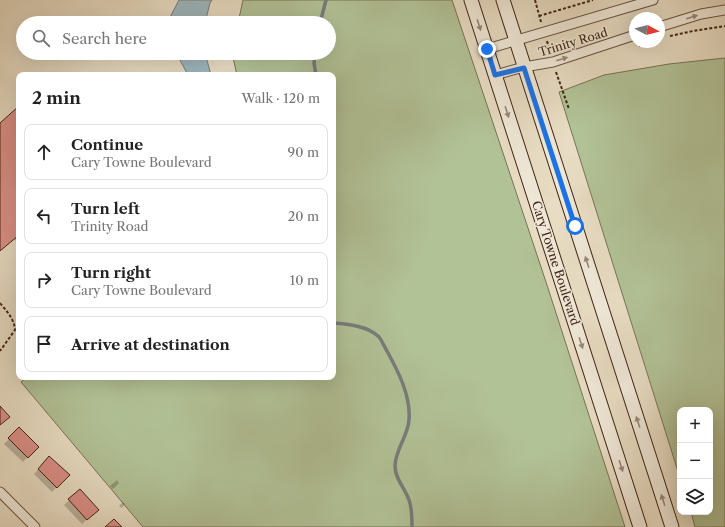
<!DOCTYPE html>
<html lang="en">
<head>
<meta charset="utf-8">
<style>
	:root { --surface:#fff; --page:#f6f6f6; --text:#222; --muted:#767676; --line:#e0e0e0 }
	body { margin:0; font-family:"Libre Caslon Text",serif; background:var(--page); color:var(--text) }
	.controls { position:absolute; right:12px; bottom:12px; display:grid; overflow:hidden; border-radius:8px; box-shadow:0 4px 16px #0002 }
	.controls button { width:36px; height:36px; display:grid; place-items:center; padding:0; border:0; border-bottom:1px solid var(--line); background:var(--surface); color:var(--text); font:20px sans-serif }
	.compass { position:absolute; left:629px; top:12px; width:36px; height:36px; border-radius:50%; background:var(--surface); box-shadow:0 4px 16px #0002; rotate:97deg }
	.stop { position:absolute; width:12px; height:12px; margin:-9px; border:3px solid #1a73e8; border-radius:50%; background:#fff }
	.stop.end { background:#1a73e8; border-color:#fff; box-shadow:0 1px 4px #0008 }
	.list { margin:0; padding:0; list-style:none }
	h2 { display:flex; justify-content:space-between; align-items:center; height:52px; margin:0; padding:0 16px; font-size:17px }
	h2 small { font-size:13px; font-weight:400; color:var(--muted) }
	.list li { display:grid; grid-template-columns:26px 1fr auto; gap:12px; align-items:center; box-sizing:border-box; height:56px; margin:0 8px 8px; padding:0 8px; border:1px solid var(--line); border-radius:8px }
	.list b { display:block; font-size:15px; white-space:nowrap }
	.list p { margin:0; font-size:13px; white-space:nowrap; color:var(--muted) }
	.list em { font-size:13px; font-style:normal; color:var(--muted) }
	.icon { flex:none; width:22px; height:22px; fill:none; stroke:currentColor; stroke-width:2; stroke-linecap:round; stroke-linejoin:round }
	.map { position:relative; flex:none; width:725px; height:527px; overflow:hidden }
	.search { position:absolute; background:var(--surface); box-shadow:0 4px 16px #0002; left:16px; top:16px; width:320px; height:44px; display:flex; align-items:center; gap:10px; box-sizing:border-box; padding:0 14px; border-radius:22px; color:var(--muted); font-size:15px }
	.panel { position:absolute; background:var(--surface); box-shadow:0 4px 16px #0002; left:16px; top:72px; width:320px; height:308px; border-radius:8px }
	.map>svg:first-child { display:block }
</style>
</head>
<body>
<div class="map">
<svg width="725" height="527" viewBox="0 0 725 527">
	<rect width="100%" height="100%" fill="#e8ddc4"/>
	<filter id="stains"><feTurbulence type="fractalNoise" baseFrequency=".005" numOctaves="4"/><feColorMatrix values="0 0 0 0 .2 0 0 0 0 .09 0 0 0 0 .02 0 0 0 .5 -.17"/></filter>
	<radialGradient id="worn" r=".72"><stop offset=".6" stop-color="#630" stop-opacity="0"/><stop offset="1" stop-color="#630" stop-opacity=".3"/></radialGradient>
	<!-- green -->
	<path fill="#b2c297" stroke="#797456" d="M243,0H452L546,282L625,527H143L21,382L28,377H333V75H237L232,53H329V23H238Z
		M725,58V527H695L691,512H710V410H680V478L559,92L604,75L669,64Z"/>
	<!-- water -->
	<path fill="#9db8c0" stroke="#787d7c" d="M179,0H212L210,3L205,23H167Z
		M176,53H205L211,75H188Z"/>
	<!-- shadow -->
	<path fill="#0003" d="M19,108V245L14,239L0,251V124Z
		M19,429L37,447L23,462L4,444Z
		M49,458L68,475L52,492L34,474Z
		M117,480L119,483L113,489L110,486Z
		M80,490L93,514L82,524L64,505Z
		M123,502L125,504L122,508L119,506Z"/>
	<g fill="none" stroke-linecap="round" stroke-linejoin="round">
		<!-- stream -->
		<path stroke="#787d7c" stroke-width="3.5" d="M320,23L326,0
			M315,53L314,63L316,75
			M333,323C348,324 368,326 379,337C382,341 384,346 387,351C398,371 411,396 409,420C408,436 395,450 395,466C395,479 405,488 409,500C412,508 412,519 412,527"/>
	</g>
	<!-- building -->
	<path fill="#db9088" stroke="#402516" d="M19,106V235L0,251V123Z
		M0,406L10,417L0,425Z
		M19,427L39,447L28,458L8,438Z
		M49,456L70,475L57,488L38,469Z
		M80,489L99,510L87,520L68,499Z
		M114,519L122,527H105Z"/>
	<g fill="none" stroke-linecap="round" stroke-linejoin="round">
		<!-- minor casing -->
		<g stroke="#6a5342" stroke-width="11">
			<path id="minor" d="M659,27L701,14L725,10
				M487,49L653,0
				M495,75L524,67L553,62L635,35
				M0,492L35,527"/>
		</g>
		<!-- secondary casing -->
		<g stroke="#402516" stroke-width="15">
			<path id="secondary" d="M471,0L640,527
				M503,0L672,527"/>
		</g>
		<!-- path -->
		<path stroke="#402516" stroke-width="2" stroke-dasharray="3 2" stroke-linecap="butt" d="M535,0L541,22
			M539,16L593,0
			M670,36L693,31L725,26
			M547,41L550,53
			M639,46L651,42
			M556,72L569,109
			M0,303C7,312 14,318 15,330L0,351"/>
		<!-- minor -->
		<use href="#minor" stroke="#f0e9d9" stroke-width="9"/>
		<!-- secondary -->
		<use href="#secondary" stroke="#f0e9d9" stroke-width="13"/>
	</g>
	<!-- one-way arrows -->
	<defs><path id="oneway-solid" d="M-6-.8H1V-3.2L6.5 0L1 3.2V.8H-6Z"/></defs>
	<g fill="#988778">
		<use href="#oneway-solid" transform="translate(692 17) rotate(-17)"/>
		<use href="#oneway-solid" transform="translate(479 25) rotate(72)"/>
		<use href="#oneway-solid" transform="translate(562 59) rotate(-18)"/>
		<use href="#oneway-solid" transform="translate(507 112) rotate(72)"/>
		<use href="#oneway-solid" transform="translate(587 262) rotate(-108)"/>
		<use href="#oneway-solid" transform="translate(581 343) rotate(72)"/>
		<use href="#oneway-solid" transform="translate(638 422) rotate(-108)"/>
		<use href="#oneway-solid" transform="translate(621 466) rotate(72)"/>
		<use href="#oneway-solid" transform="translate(663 500) rotate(-108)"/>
	</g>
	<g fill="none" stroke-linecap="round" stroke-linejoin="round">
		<!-- route -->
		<path stroke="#1a73e8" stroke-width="5" d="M487,49L495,75L524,68L575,226"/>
	</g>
	<g text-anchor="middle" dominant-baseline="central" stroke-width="3" stroke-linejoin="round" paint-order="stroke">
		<!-- street labels -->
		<g font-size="12" fill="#402516" stroke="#f0e9d9">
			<text transform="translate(573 42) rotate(-17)">Trinity Road</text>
			<text transform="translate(556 263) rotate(72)">Cary Towne Boulevard</text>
		</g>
	</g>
	<rect width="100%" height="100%" filter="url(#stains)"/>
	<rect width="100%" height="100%" fill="url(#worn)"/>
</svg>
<div class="controls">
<button>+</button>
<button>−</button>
<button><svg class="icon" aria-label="layers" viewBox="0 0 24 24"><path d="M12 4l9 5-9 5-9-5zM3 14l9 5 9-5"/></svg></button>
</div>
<svg class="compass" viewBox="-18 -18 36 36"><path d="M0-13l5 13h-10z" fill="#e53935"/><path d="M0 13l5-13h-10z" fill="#767676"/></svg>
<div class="stop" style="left:575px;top:226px"></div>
<div class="stop end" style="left:487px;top:49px"></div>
<div class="search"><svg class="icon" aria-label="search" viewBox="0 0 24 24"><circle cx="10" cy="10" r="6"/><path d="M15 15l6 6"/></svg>Search here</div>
<section class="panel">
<h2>2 min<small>Walk · 120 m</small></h2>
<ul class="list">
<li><svg class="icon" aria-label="ahead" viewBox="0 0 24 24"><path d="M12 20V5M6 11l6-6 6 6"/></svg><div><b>Continue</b><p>Cary Towne Boulevard</p></div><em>90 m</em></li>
<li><svg class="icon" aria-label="left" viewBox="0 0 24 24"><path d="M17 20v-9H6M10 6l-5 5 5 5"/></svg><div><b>Turn left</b><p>Trinity Road</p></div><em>20 m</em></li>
<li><svg class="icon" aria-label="right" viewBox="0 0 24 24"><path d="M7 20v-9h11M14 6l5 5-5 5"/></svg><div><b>Turn right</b><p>Cary Towne Boulevard</p></div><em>10 m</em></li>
<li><svg class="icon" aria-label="arrive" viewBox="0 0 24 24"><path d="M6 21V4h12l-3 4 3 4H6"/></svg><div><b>Arrive at destination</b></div></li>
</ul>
</section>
</div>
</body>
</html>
